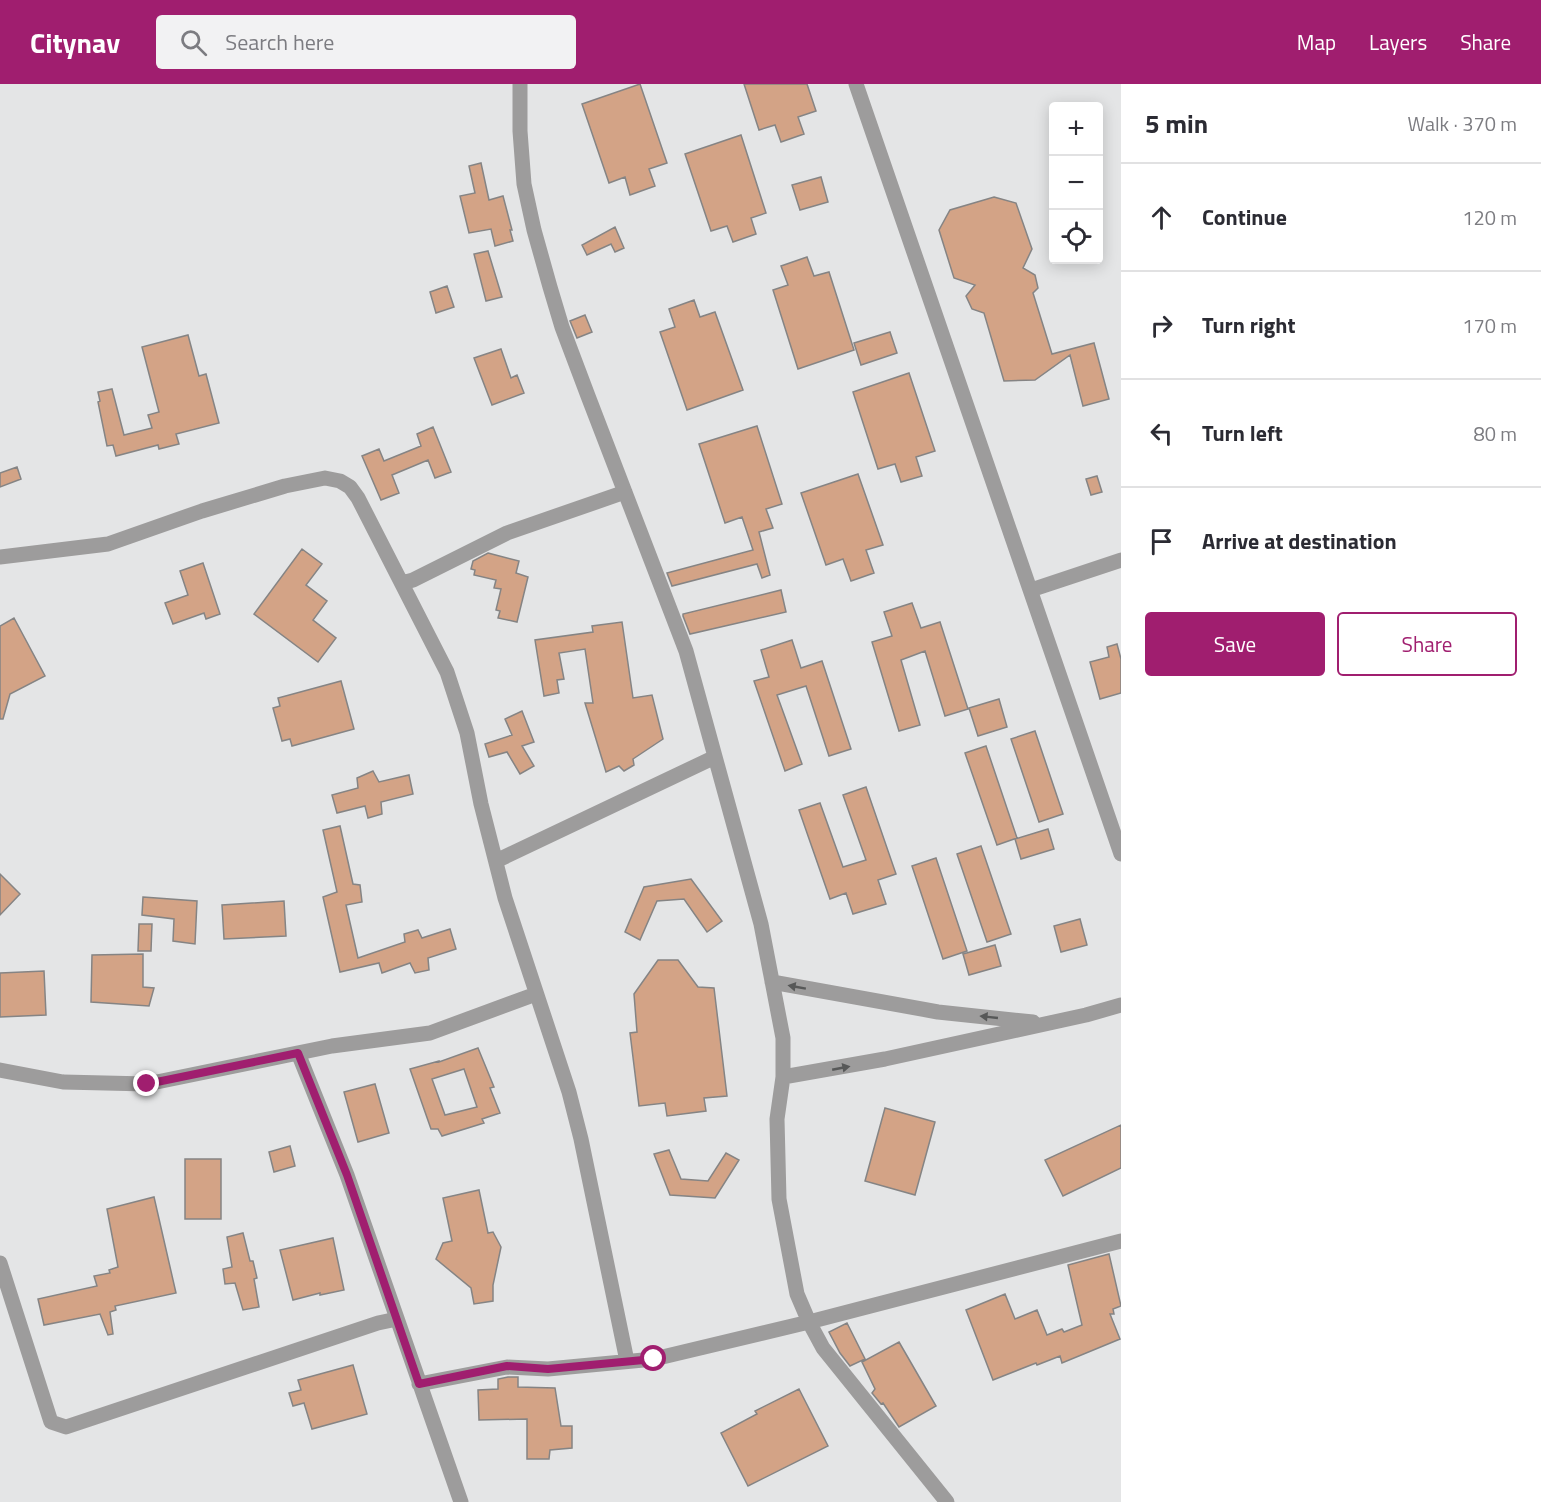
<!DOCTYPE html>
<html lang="en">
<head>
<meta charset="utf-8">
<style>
	:root { --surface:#fff; --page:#f2f2f3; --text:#2b2b33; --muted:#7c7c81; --line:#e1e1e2; --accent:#a01e6f }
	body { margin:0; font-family:"Titillium Web",sans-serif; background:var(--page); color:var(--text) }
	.controls { position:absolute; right:18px; top:18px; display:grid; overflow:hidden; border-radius:6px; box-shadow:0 3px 15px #0003 }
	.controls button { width:54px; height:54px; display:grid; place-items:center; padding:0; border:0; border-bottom:2px solid var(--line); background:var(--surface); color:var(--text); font:30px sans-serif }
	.stop { position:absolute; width:18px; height:18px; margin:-14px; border:4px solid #a01e6f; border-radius:50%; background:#fff }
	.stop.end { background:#a01e6f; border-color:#fff; box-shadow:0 2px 6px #0008 }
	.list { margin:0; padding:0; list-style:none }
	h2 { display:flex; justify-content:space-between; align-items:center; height:78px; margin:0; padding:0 24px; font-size:26px }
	h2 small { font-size:20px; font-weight:400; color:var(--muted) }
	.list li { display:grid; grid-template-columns:39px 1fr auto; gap:18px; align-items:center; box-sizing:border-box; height:108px; padding:0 24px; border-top:2px solid var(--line) }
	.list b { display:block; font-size:22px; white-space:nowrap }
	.list em { font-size:20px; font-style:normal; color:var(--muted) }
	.actions { display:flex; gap:12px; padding:18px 24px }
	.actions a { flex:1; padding:14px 0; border:2px solid var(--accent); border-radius:6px; text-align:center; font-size:21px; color:var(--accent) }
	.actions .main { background:var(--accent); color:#fff }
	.icon { flex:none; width:33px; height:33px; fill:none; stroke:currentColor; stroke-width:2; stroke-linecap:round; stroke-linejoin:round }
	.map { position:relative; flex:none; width:1121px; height:1418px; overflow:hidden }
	header { display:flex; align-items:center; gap:36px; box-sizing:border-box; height:84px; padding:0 30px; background:var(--accent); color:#fff }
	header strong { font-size:28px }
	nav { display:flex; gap:33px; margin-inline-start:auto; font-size:21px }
	.search { width:420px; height:54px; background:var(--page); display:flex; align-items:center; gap:15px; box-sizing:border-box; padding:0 21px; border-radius:6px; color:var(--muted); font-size:22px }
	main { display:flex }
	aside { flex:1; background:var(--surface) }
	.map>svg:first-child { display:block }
</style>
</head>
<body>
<header>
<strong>Citynav</strong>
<div class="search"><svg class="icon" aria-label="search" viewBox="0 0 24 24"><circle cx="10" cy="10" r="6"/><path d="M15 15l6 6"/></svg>Search here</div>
<nav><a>Map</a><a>Layers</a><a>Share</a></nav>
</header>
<main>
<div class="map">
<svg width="1121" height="1418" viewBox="0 0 1121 1418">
	<rect width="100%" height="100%" fill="#e4e5e6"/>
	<!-- building -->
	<path fill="#d3a386" stroke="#858484" stroke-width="1.5" fill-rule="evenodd" d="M640,0L667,79L649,85L655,102L630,111L625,93L609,99L582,20Z
		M744,0H807L816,27L798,33L804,50L781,58L775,41L759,46Z
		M741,51L766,129L751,134L756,150L733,158L727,142L711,147L685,70Z
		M481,79L489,116L503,112L512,146H510L513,157L495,162L491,145L469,149L460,112L475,109L469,82Z
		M821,93L828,118L800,126L792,101Z
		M994,113L1016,119L1032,165L1023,184L1035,191L1038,204L1033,209L1052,270L1094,259L1109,315L1083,322L1070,271L1035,296L1004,297L984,229L972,225L966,212L975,201L954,194L939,146L950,126Z
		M615,143L624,164L615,168L611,160L587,171L582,161Z
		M488,167L502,213L486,217L474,170Z
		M807,173L814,192L829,188L854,266L798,285L773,206L788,201L781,182Z
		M447,202L454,223L436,229L430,208Z
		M694,216L700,233L715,228L743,306L687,326L660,248L675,243L669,225Z
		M585,231L592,248L577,254L570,237Z
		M890,248L897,269L861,281L854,259Z
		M188,251L199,292L206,290L219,339L176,350L179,360L159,365L158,361L116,372L113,361L107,362L98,318L100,317L98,308L112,305L124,351L152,344L148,331L159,328L142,263Z
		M501,265L511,294L517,291L524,309L492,321L474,274Z
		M909,289L935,367L916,373L922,392L901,398L895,380L878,385L853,308Z
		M757,342L782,420L766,425L773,444L759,448L770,491L762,494L757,480L672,502L667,489L753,466L742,433L725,439L699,360Z
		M433,343L451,388L435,394L428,376L392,391L399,409L381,416L362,372L379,365L384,377L421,362L417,350Z
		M17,383L21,395L0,403V389Z
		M858,390L883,461L866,466L874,489L851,497L843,475L826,481L801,409Z
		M1097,392L1102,408L1091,411L1086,395Z
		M302,465L322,480L306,501L327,517L313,536L336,554L318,578L254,530Z
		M488,469L519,477L516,489L528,493L517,538L498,534L500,527L496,526L501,505L494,504L496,496L474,491L475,486L471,485L473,477Z
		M203,479L220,530L206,535L204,529L173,540L165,519L188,511L180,487Z
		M781,506L786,528L690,550L683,532V530Z
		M912,519L921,544L940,538L968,625L945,632L925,567L901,576L920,641L899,647L872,558L892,552L884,528Z
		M14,534L45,592L10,610L3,635H0V542Z
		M622,538L633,614L652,611L663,655L633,675L634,681L624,687L619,682L606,688L585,619H593L585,565L559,569L564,595L557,596L559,609L544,612L535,556L593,548L592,542Z
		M792,556L801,584L822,577L851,665L829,672L806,602L777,611L802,680L785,687L754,597L769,593L761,566Z
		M1117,560L1121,575V609L1100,615L1090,578L1109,573L1107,563Z
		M341,597L354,645L292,662L290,655L282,657L273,624L280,622L278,614Z
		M999,615L1007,643L978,652L969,624Z
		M522,627L534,658L522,662L534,682L520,690L507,668L489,673L485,660L512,651L505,635Z
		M1035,647L1063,730L1039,738L1011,655Z
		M986,662L1017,754L997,761L965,669Z
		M373,687L379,698L409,691L413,710L381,718L382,730L368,734L365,722L337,729L332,711L358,704L357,694Z
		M866,703L896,790L878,796L886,820L853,830L846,809L830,815L799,726L820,719L843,783L866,776L843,711Z
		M340,742L353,800L360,801L362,818L346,821L358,874L405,858L404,850L418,846L422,854L450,845L456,865L428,874L429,886L415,889L410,879L382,889L379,879L340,888L323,813L337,808L323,746Z
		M1048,745L1054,765L1021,775L1015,755Z
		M981,762L1011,850L987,858L957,770Z
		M936,774L967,867L943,875L912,782Z
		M0,790L20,810L0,831Z
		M691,795L722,837L707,848L684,815L657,817L640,856L625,848L644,803Z
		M143,813L197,817L195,860L173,857L174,835L142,831Z
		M284,817L286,852L224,855L222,821Z
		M1080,835L1087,861L1061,868L1054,842Z
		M139,840H152L151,867H138Z
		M995,861L1001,882L969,891L963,870Z
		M143,870V903L154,904L149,922L91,918L92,871Z
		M658,876H678L698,903L714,904L727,1012L704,1014L706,1027L667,1032L665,1019L639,1022L630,949L637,948L634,910Z
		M44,887L46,931L0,933V889Z
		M478,964L494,1003L490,1004L500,1029L482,1035L484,1039L442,1052L438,1045H431L410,985L439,977V978ZM464,985L477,1023L445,1031L432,995Z
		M375,1000L389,1049L358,1058L344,1008Z
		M885,1024L935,1038L915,1111L865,1097Z
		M1121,1041V1084L1063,1112L1045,1076Z
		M290,1062L295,1082L274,1088L269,1068Z
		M669,1066L681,1095L708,1097L726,1069L739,1076L715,1114L670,1111L654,1070Z
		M185,1075H221V1135H185Z
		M479,1106L488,1149L493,1148L501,1163L493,1201V1217L474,1220L471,1204L436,1175L443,1159L452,1157L443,1114Z
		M154,1113L176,1209L115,1222L116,1226L110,1228L113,1250L108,1251L100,1230L44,1241L38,1215L97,1202L94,1192L110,1189L109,1186L118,1183L107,1125Z
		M243,1149L250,1177H253L257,1194L254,1195L259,1223L243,1226L235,1199L225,1200L223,1185L232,1183L227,1153Z
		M333,1154L344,1206L320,1211V1209L293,1216L280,1166Z
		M1109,1170L1121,1222L1113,1225L1114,1230H1110L1120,1255L1062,1279L1060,1272L1037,1281L1036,1279L993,1296L966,1226L1005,1210L1015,1235L1037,1226L1047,1251L1062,1245L1064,1248L1082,1241L1068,1181Z
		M847,1239L865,1275L850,1282L840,1269L829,1248Z
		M899,1258L936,1322L899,1343L883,1319L881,1320L872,1309L875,1305L862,1278Z
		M353,1281L367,1330L312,1345L304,1319L293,1322L289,1309L301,1306L298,1296Z
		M508,1293H518V1303L555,1304L561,1342H572V1364L550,1366L549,1375H527V1335L479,1336L478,1306L498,1305V1295Z
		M799,1305L828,1362L748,1402L721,1349L757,1330L755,1327Z"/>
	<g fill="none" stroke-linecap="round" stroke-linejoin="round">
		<!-- minor -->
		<path stroke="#9d9c9c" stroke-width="15" d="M520,0V47L524,100L534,146L550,203L562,243L588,312L686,567L761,840L783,954V993L777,1035L779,1115L797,1210L809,1238L823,1264L947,1418
			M856,0L1121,770
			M0,473L108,460L202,427L285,402L325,394L340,397L350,403L358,414L447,588L467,649L481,720L505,814L569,1008L581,1055L627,1277
			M402,499L413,496L507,449L625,408
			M1031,506L1121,476
			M496,777L715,673
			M772,898L938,928L1033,938
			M298,969L347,1091L461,1418
			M0,986L63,998L147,1000L332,962L430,949L536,910
			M783,993L885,975L1086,931L1121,921
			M0,1179L51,1338L66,1343L378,1239L397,1235
			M419,1300L507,1283L548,1285L654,1275L809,1238L1121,1157"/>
	</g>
	<!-- one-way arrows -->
	<defs><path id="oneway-solid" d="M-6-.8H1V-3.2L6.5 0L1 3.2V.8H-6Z" transform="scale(1.5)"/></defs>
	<g fill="#575858">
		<use href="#oneway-solid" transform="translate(797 903) rotate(-170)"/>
		<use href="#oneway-solid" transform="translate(989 933) rotate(-174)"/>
		<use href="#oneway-solid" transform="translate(841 984) rotate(-11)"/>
	</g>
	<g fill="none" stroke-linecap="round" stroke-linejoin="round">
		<!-- route -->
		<path stroke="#a01e6f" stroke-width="8" d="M147,1000L298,969L347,1091L419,1300L507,1282L548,1285L654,1275"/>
	</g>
</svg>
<div class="controls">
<button>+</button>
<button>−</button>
<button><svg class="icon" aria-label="locate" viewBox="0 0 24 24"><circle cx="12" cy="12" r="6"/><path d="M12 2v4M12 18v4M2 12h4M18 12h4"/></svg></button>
</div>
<div class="stop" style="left:654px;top:1275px"></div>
<div class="stop end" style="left:147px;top:1000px"></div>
</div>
<aside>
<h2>5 min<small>Walk · 370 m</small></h2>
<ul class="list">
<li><svg class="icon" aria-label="ahead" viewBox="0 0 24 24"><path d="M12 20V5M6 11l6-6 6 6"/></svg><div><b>Continue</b></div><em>120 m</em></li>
<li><svg class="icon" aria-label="right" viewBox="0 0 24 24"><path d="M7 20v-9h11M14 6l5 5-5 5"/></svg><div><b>Turn right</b></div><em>170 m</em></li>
<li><svg class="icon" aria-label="left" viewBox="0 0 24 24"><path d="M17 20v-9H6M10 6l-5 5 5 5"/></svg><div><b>Turn left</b></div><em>80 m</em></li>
<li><svg class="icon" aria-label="arrive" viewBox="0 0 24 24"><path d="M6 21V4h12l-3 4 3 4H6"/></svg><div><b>Arrive at destination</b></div></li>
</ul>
<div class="actions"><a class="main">Save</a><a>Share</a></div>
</aside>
</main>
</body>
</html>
